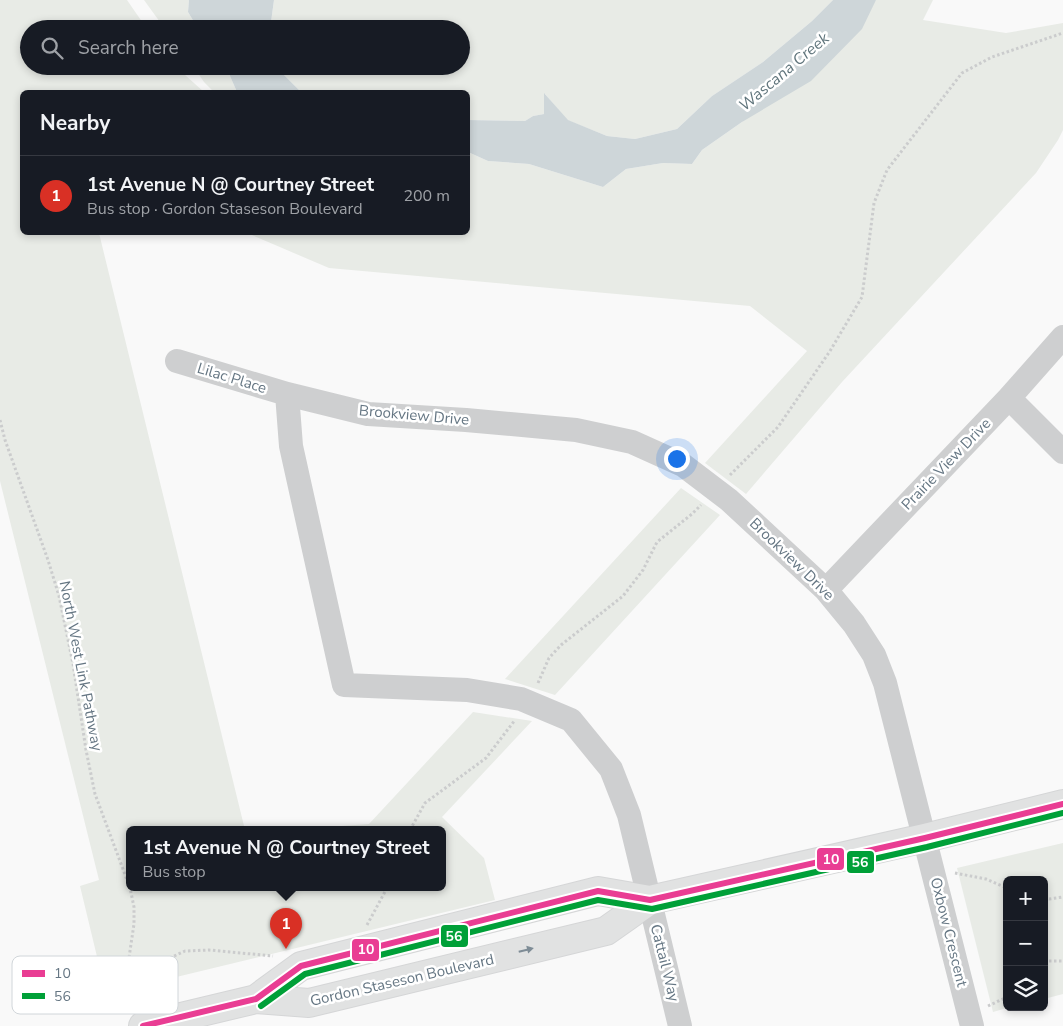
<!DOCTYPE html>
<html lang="en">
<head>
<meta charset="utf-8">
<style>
	:root { --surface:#171b24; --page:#20242c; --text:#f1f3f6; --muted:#9ea1a6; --line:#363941; --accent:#d93025 }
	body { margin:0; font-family:"Nunito Sans",sans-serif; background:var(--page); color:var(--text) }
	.controls { position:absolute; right:15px; bottom:15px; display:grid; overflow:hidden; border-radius:8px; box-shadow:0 2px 8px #0003 }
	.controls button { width:45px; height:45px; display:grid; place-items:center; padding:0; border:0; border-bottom:1px solid var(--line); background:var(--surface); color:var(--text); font:25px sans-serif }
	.you { position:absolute; left:676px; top:458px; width:18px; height:18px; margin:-12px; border:4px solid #fff; border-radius:50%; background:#1a73e8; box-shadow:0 0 0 8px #1a73e833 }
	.badge { display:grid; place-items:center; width:32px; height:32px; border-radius:50%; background:var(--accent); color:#fff; font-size:16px; font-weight:700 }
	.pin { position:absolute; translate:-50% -41px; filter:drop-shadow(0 1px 2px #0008) }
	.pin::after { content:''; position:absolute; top:26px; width:18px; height:15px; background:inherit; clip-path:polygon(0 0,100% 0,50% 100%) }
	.popup { position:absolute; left:126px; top:826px; width:320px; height:65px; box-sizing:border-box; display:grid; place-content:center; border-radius:8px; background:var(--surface); filter:drop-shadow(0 1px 4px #0005); font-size:16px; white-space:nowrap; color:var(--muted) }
	.popup b { font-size:19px; color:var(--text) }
	.popup::after { content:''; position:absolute; left:50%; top:100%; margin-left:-10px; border:10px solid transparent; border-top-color:var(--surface) }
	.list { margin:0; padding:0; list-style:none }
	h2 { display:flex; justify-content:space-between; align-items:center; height:65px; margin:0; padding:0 20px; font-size:21px }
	h2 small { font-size:16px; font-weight:400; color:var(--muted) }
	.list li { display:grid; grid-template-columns:32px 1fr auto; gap:15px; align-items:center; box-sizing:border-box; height:80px; padding:0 20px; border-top:1px solid var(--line) }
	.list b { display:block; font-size:19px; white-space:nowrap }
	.list p { margin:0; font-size:16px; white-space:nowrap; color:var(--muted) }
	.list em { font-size:16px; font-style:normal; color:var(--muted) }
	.icon { flex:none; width:28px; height:28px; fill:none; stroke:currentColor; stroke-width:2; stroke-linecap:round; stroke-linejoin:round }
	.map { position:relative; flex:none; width:1063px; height:1026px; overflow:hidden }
	.search { position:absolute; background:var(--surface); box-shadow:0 2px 8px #0003; left:20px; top:20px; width:450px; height:55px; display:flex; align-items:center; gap:12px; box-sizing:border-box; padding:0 18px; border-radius:28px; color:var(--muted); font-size:19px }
	.panel { position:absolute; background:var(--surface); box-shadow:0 2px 8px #0003; left:20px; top:90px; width:450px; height:145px; border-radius:8px }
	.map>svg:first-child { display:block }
</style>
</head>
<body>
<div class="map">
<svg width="1063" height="1026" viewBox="0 0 1063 1026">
	<rect width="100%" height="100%" fill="#f9f9f9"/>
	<!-- green -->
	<path fill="#e8ebe6" d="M0,0H127L147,29H29V66H175L204,92H22V232L99,233L245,830H130V888H442V830H312L327,827L369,824L473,712L532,721L442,817L484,858L495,900L106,994L80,886L99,880L0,481Z
		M144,0H189L188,12L194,22L214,29H165Z
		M274,0H833L812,21L763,62L712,96L677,129L635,139L607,136L567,120L545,94L544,114L533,116L525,121L468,120V92H301L282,73L280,66H461V29H273L271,22Z
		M876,0H933L923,20L1006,33L1063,23V130L1058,140L1036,173L842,382L746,494L705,463L807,351L750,306L329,268L247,233L468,232V152L488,161L529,164L603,187L626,169L663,163L692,164L702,150L742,122Z
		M193,66H228L230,76L237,92H214L204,82Z
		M681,488L720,515L555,695L505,679Z
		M1063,843V994L1044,999V880H1007V1007H1010L993,1012L957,868Z"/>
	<!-- water -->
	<path fill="#ced6d9" d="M189,0H274L271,22L273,29H214L194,22L188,12Z
		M833,0H876L862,29L811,81L742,122L702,150L692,164L663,163L626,169L603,187L529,164L488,161L468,152V120L525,121L533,116L544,114V93L568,120L607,136L635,139L677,129L712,96L763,62L812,21Z
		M228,66H280L282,73L301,92H237L230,76Z"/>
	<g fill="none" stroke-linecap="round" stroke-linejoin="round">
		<!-- secondary casing -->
		<g stroke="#d5d6d7" stroke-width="30">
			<path id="secondary" d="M256,999L301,966L598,891L650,900L925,838L1063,804
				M143,1026L256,999L309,1003L606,931L650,900"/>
		</g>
		<!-- path -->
		<path stroke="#cbcccd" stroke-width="3" stroke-dasharray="2.5 2.5" stroke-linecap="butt" d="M0,420L5,440L48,560L59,596L73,664L86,750L95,794L130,888L134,907V924L127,971V996L129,1007
			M730,475L778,427L830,351L862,297L874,203L887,170L962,73L992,57L1063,33
			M538,683L549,658L561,645L623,596L643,570L657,542L692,514L701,505
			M410,830L425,803L486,758L515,720
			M955,873L986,879L1007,888
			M1044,898L1049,899L1063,897
			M1007,916L1005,922L1007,942
			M367,925L387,888
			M1044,961H1063
			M127,971L146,969L185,951L209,950L273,956
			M988,1006L1007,997"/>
		<!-- street -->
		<path stroke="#cecfd0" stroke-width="24" d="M177,361L287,394L368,414L466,420L576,430L632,442L683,465L729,500L826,590L854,624L874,655L885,683L972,1026
			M287,394L291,446L344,685L467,690L521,699L571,720L611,769L629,815L680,1026
			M1009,398L1063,452
			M826,590L1009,398L1063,337"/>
		<!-- secondary -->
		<use href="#secondary" stroke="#e1e2e2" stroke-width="28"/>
		<!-- bus-1 casing -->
		<g stroke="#fff" stroke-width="10">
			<path id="bus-1" d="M143,1026L256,999L301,966L598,891L650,900L925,838L1063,804"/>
		</g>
		<!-- bus-2 casing -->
		<g stroke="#fff" stroke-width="10">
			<path id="bus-2" d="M261,1006L305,974L598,900L652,909L927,847L1063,813"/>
		</g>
		<!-- bus-1 -->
		<use href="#bus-1" stroke="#e93d93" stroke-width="6"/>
		<!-- bus-2 -->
		<use href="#bus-2" stroke="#00a038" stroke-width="6"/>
	</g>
	<!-- one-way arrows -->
	<defs><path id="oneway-solid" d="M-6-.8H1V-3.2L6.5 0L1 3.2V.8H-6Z" transform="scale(1.25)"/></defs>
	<use fill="#7e8c96" href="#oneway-solid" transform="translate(526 950) rotate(-14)"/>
	<g text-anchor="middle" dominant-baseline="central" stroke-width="5" stroke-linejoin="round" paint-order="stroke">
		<!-- street labels -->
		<g font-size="15" fill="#657683" stroke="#fff">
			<text transform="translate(232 378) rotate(17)">Lilac Place</text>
			<text transform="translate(414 415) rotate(5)">Brookview Drive</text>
			<text transform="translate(946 464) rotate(-46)">Prairie View Drive</text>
			<text transform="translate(792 559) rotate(44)">Brookview Drive</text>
			<text transform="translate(81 666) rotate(79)">North West Link Pathway</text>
			<text transform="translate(949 932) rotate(76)">Oxbow Crescent</text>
			<text transform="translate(665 963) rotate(76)">Cattail Way</text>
			<text transform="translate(402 980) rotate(-13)">Gordon Staseson Boulevard</text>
		</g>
		<!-- water labels -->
		<g font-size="16" font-style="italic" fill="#60757c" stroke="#fff">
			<text transform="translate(784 72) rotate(-40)">Wascana Creek</text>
		</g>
	</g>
	<!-- legend -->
	<rect x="12" y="956" width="166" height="58" rx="8" fill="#fff" stroke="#d1d6da" stroke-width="1"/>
	<rect x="22" y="970" width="23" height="7" fill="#e93d93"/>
	<rect x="22" y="993" width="23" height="6" fill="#00a038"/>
	<g font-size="14" fill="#657683">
		<text x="54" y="978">10</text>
		<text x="54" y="1001">56</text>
	</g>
	<g stroke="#fff" stroke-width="2">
		<rect x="816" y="847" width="29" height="24" rx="5" fill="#e93d93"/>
		<rect x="846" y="850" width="29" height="24" rx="5" fill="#00a038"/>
		<rect x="440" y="924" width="29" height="24" rx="5" fill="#00a038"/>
		<rect x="351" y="938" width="29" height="24" rx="5" fill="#e93d93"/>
	</g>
	<g font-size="14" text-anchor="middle" font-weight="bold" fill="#fff">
		<text x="831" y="864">10</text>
		<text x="860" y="867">56</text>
		<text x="454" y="941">56</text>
		<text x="366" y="954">10</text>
	</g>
</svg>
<div class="controls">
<button>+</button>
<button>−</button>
<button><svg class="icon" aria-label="layers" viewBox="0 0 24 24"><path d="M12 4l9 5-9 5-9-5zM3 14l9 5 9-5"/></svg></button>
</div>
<div class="you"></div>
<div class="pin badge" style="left:286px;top:949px">1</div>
<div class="popup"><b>1st Avenue N @ Courtney Street</b>Bus stop</div>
<div class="search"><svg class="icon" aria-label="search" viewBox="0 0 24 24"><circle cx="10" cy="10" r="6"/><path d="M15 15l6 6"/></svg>Search here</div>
<section class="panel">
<h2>Nearby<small></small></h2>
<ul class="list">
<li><span class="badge">1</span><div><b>1st Avenue N @ Courtney Street</b><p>Bus stop · Gordon Staseson Boulevard</p></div><em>200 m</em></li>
</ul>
</section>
</div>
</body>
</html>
